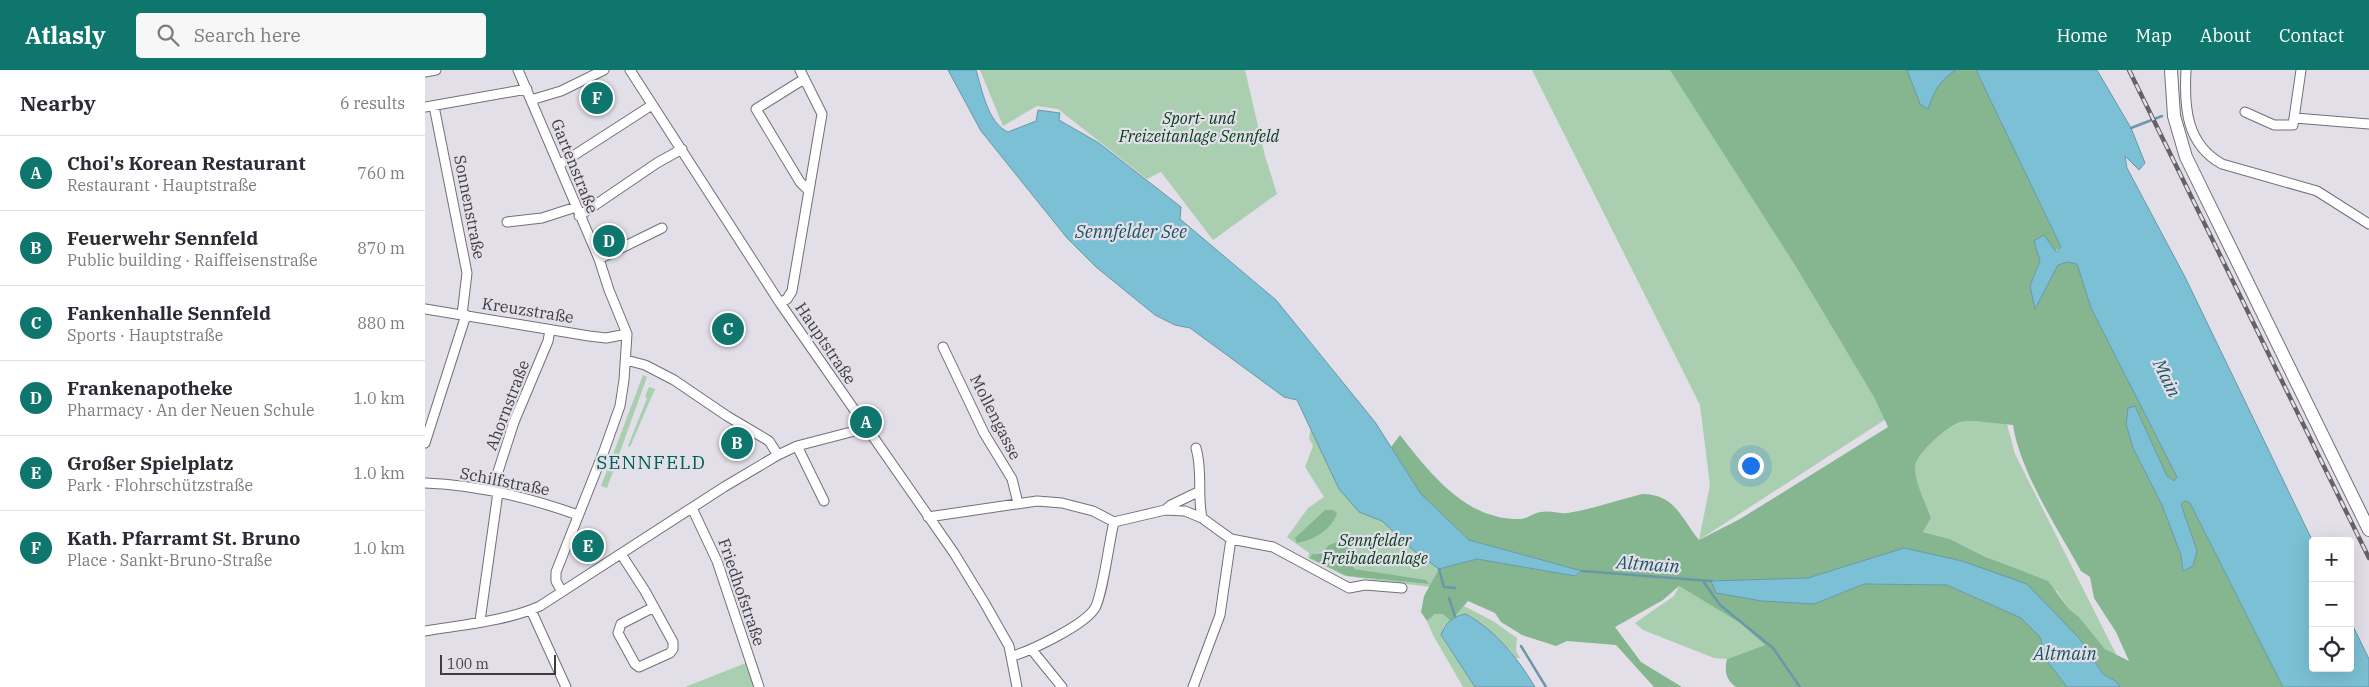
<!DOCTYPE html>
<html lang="en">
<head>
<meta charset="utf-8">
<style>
	:root { --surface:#fff; --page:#f7f7f7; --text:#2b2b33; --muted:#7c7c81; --line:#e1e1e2; --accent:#0f766e }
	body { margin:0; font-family:"IBM Plex Serif",serif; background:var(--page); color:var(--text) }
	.controls { position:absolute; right:15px; bottom:15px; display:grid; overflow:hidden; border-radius:5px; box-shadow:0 5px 20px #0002 }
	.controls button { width:45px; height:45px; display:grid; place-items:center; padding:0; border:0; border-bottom:1px solid var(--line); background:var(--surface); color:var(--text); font:25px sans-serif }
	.scale { position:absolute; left:15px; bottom:12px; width:116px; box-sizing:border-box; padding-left:5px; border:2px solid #3e3c40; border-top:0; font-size:14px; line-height:18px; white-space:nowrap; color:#3e3c40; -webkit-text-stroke:4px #e3dfe9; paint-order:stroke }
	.you { position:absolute; left:1325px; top:395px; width:18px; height:18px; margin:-12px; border:4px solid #fff; border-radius:50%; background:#1a73e8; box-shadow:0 0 0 8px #1a73e833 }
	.badge { display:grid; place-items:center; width:32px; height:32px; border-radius:50%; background:var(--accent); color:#fff; font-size:16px; font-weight:700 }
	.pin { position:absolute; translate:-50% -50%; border:2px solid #fff; box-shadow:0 1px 5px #0006 }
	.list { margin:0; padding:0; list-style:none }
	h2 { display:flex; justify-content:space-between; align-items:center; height:65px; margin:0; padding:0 20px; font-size:21px }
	h2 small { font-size:16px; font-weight:400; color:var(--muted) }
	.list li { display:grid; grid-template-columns:32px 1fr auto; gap:15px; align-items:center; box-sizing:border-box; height:75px; padding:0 20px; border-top:1px solid var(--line) }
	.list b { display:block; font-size:19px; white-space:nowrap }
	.list p { margin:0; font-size:16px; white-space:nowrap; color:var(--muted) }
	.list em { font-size:16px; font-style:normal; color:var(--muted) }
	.icon { flex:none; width:28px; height:28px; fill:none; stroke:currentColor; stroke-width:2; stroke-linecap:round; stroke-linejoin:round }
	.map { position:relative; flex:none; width:1944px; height:617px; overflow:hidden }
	header { display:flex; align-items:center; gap:30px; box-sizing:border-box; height:70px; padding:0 25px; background:var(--accent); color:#fff }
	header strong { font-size:24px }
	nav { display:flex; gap:28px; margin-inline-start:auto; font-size:18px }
	.search { width:350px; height:45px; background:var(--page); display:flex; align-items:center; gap:12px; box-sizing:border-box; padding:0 18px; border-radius:5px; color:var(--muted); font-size:19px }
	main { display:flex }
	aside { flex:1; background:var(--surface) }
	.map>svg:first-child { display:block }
</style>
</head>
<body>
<header>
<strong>Atlasly</strong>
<div class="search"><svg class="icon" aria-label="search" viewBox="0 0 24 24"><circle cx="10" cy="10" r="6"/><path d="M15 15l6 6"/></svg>Search here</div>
<nav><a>Home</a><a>Map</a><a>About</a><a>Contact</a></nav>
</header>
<main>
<aside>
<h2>Nearby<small>6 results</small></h2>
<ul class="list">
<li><span class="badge">A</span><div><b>Choi's Korean Restaurant</b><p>Restaurant · Hauptstraße</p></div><em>760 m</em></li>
<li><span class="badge">B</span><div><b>Feuerwehr Sennfeld</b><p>Public building · Raiffeisenstraße</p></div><em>870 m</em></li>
<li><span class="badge">C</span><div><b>Fankenhalle Sennfeld</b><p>Sports · Hauptstraße</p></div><em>880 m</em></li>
<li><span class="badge">D</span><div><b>Frankenapotheke</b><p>Pharmacy · An der Neuen Schule</p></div><em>1.0 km</em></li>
<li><span class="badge">E</span><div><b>Großer Spielplatz</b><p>Park · Flohrschützstraße</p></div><em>1.0 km</em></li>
<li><span class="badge">F</span><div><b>Kath. Pfarramt St. Bruno</b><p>Place · Sankt-Bruno-Straße</p></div><em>1.0 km</em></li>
</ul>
</aside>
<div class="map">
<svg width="1944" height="617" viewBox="0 0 1944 617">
	<rect width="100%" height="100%" fill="#e3dfe9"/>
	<!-- green -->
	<path fill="#a9ceb0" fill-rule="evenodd" d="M555,0H820L840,86L852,124L788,170L736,102L722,109L633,39L612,36L578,56Z
		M1107,0H1380L1461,349L1274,470L1285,415L1275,335Z
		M218,305L222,307L182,418L176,416Z
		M224,317L230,319L205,377L203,376L222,328L220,327Z
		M1549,351L1582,354L1590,384L1692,586L1680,579L1654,547L1644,539L1632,521L1525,469L1498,462L1506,448C1501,433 1488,412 1490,396C1492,383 1521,358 1534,353C1538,351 1544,351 1549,351Z
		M886,358L914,419L934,442L957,451L989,481L1014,499L1005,517L920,506L883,488L884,483L862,467L883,438L899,427L880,397L888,376L884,368ZM924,477L929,499L1004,514L922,506L887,484Z
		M1254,516L1315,553L1340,575L1302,589L1289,588L1218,560L1210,553L1249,526Z
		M1039,536L1068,551L1092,568L1091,581L1095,588H1091L1084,579L1030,546Z
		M1010,544H1019L1026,551L1019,556L1016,566L1050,617H1038L1008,565L1002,551Z
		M321,593L329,617H260Z"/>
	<!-- forest -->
	<path fill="#85b68f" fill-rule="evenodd" d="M1245,0H1551L1636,177L1615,191L1605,216L1610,238L1633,195L1643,192L1652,194L1666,238L1752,407L1749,411L1742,406L1710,336L1708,378L1737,435L1756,485L1758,500L1772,481L1756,434L1760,431L1765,433L1858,617H1695L1692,612L1678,604L1654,568L1637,552L1537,491L1479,478L1383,508L1286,512L1292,523L1337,531L1389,534L1439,514L1522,515L1596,548L1615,567L1622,591L1642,617H1311C1301,610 1299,601 1302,589L1340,575L1315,553L1254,516L1238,530L1190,557L1216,592L1257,617H1229L1191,575L1142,571L1131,576L1097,565L1076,552L1070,543L1043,531L1026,551L1018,544H1010L1002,551L996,542L999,526L1014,499L1052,489L1150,506L1156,501L1044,470L996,424L966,377L975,365C1005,403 1039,448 1091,449C1103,450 1107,443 1116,442C1125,440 1134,444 1143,443C1168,439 1193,430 1217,424C1250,424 1256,448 1274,470L1315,449L1463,357L1449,327L1370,195ZM1549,351L1588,355C1595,402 1633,459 1656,501L1665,507L1669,528L1691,562L1704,591L1680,579L1654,547L1644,539L1623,511L1561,487L1525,469L1498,462L1506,448C1501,433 1489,412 1490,396C1492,383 1521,358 1533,353C1538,351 1544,351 1549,351Z
		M900,440H908L912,443C907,460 888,470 872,473L870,468Z
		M915,471L925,477L929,499L1001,510L1004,514L922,506L885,488L887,484L897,483L904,475Z"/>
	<!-- water -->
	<path fill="#7bc0d4" stroke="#6998a8" d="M523,0H551C557,20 563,53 583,62L611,51L613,40L635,43L634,50L674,73L756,137L755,149L851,230L950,352L996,424L1044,470L1157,501L1150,506L1052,489L1014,499L989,481L957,451L934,442L914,419L872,330L859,327L765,258L750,255L730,245L671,197L642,168L556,61Z
		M1482,0H1531C1515,10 1509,21 1503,39L1495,34Z
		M1551,0H1672L1706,58L1720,93L1714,100L1700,86L1702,98L1760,207L1888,472V598H1925V550L1944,589V617H1858L1765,433L1760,431L1756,434L1772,481L1768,496L1758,501L1756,485L1737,435L1708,378L1701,354L1703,338L1710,336L1742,406L1749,411L1752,407L1666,238L1652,194L1643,192L1633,195L1610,239L1605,216L1615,191L1609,171L1619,165L1631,182L1636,177Z
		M1479,478L1537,491L1602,514L1654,568L1678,604L1692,612L1695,617H1642L1622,591L1615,567L1596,548L1522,515L1439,514L1389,534L1337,531L1291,523L1286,511L1383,508Z
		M1041,544C1071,561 1092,587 1110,617H1050L1016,565C1020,553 1028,546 1041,544Z"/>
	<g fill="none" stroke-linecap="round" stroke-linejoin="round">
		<!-- stream -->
		<path stroke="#6998a8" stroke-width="2.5" d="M1706,58L1737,46
			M1014,499L1019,517L1030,518
			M1157,501L1286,511
			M1278,511L1295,535L1348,578L1375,617
			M1024,528L1030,546
			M1096,576L1121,617"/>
		<!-- minor casing -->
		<g stroke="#726f78" stroke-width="11">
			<path id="minor" d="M93,0L174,189L184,220L202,264L199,310L195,336L179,381L131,502V511L136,520
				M205,0L355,233L529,483L559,532L584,576L592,617
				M1761,0C1759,37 1761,74 1797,94L1892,121L1944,154
				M0,2L11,0
				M379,9L331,39L375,112L384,121
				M106,30L136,21L179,0
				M9,36L42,203L37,245
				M0,37L102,19
				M1820,42L1849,55H1868L1876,0
				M1870,48L1944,54
				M134,95L227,35
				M154,146L232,93L257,79
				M82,152L117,148L151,137
				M174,189L237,158
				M355,233L362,229L367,221L397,44L375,0
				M0,239L164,266L181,268L202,264
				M518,277L559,363L587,409L593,433
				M201,290L220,295L249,310L302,346L344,371L353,385
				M0,373L41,245
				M372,376L399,431
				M771,378C778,401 772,424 777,448
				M0,413C53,415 103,427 153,445
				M69,421L70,411L89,352L123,271L125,260
				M267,438L292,491L334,617
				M740,440L746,435L773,422
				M503,447L612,431L637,433L668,441L689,452L740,440L760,441L777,448L806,469L848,477L924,518L940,515L977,518
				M196,484L220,521L248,572V579L245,583L214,597L210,594L193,563L196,554L229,537
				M106,540L141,617
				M55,551L73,422
				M0,561C36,555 82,551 115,536L299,417L353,385L372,376L426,362L438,355
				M607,580L637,617
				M588,586C607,580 660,555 670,538C678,524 684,471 689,452
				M768,617L795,545L806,469"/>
		</g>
		<!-- secondary casing -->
		<g stroke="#726f78" stroke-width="14">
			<path id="secondary" d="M1746,0L1749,46L1761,87L1944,460"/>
		</g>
		<!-- minor -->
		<use href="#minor" stroke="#fff" stroke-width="9"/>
		<!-- secondary -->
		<use href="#secondary" stroke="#fff" stroke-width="12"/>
		<!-- rail casing -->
		<g stroke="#646267" stroke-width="4.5">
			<path id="rail" d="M1704,0L1944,488"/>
		</g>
		<!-- rail -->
		<use href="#rail" stroke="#e3dfe9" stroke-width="2.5" stroke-dasharray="8" stroke-linecap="butt"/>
	</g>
	<g text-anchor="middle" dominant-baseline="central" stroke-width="4.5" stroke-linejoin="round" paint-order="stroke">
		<!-- park labels -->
		<g font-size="16" font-style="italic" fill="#06401b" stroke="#e3dfe9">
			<text x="774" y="48">Sport- und<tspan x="774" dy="18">Freizeitanlage Sennfeld</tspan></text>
			<text x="950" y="470">Sennfelder<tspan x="950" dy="18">Freibadeanlage</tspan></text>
		</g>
		<!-- street labels -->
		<g font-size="16" fill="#3e3c40" stroke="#e3dfe9">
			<text transform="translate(150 96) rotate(68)">Gartenstraße</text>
			<text transform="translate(45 137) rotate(79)">Sonnenstraße</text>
			<text transform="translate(103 240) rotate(9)">Kreuzstraße</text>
			<text transform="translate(401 273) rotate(56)">Hauptstraße</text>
			<text transform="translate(82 335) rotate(-69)">Ahornstraße</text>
			<text transform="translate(571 347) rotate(63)">Mollengasse</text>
			<text transform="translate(80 411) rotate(11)">Schilfstraße</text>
			<text transform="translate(317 522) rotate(71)">Friedhofstraße</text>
		</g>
		<!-- water labels -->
		<g font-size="18" font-style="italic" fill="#1b5563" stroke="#e3dfe9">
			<text x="706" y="161">Sennfelder See</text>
			<text transform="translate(1742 308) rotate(64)">Main</text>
			<text transform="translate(1223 494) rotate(4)">Altmain</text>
			<text x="1640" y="583">Altmain</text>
		</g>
		<!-- quarter labels -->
		<g font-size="19" letter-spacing="1" fill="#006257" stroke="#e3dfe9">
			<text x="226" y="392">SENNFELD</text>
		</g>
	</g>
</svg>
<div class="controls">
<button>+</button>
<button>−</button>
<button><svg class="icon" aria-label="locate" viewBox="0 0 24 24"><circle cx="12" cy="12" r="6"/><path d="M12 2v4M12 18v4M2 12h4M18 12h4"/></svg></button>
</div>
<div class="scale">100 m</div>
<div class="you"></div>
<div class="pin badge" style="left:441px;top:352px">A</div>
<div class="pin badge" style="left:312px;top:373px">B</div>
<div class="pin badge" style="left:303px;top:259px">C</div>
<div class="pin badge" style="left:184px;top:171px">D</div>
<div class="pin badge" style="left:163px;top:476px">E</div>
<div class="pin badge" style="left:172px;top:28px">F</div>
</div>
</main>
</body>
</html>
